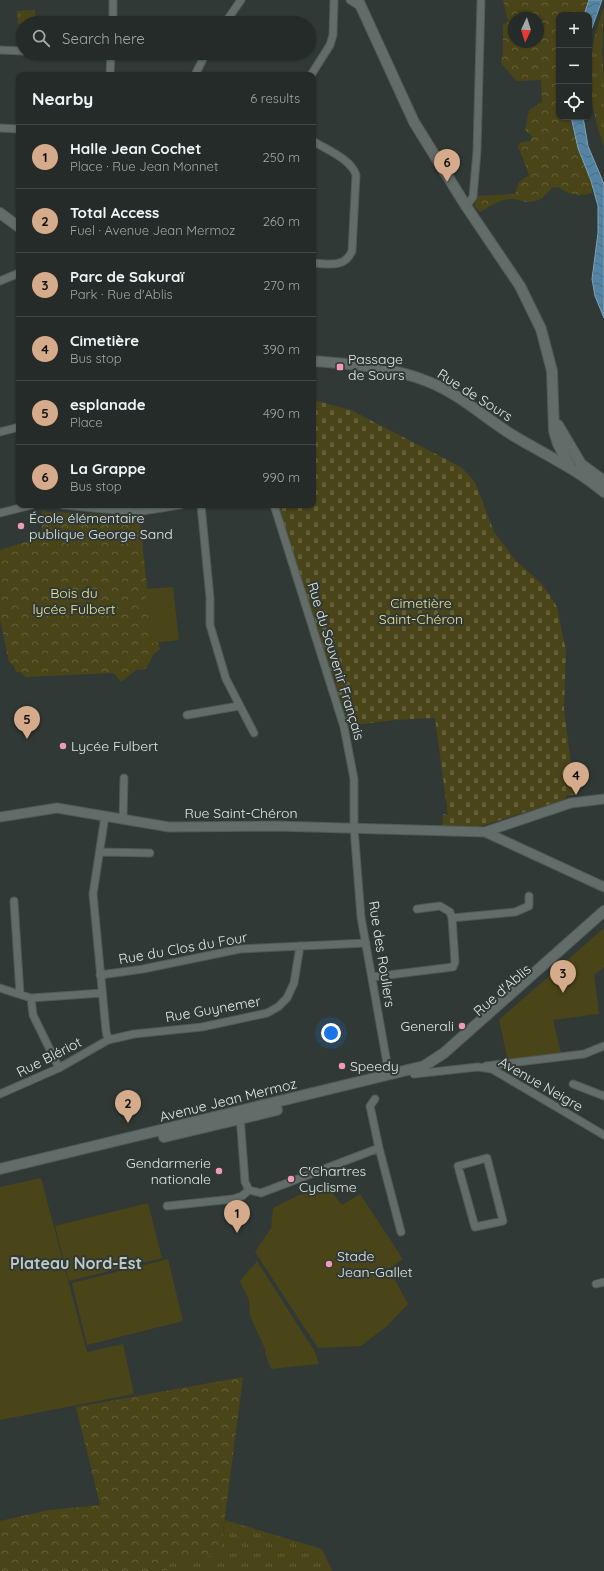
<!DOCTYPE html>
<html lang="en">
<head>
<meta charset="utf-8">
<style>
	:root { --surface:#242b28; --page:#303734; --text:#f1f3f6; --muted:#a3a7a8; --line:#414745; --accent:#d6ab8b }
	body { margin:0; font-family:Quicksand,sans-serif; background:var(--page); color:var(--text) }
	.controls { position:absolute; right:12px; top:12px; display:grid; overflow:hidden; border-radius:8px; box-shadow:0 1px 3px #0004 }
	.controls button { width:36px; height:36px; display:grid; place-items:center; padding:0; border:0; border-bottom:1px solid var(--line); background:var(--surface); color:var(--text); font:20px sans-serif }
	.compass { position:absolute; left:508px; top:12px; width:36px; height:36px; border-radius:50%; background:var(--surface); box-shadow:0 1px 3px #0004; rotate:184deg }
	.you { position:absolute; left:331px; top:1033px; width:14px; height:14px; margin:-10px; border:3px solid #fff; border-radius:50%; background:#1a73e8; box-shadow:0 0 0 6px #1a73e833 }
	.badge { display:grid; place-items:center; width:26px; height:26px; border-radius:50%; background:var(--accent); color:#111; font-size:13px; font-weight:700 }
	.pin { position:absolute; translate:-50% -33px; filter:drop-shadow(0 1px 2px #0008) }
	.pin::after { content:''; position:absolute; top:21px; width:14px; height:12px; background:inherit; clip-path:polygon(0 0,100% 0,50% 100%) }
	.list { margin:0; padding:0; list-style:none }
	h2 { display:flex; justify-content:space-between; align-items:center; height:52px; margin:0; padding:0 16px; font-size:17px }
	h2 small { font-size:13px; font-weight:400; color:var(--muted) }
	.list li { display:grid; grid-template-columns:26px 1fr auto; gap:12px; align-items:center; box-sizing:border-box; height:64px; padding:0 16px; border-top:1px solid var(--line) }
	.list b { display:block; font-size:15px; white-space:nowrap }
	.list p { margin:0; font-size:13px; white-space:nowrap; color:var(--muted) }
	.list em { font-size:13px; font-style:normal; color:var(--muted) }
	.icon { flex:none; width:22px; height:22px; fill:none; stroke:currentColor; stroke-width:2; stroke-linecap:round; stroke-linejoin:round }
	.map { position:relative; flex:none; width:604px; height:1571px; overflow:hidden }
	.search { position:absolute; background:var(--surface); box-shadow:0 1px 3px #0004; left:16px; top:16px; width:300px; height:44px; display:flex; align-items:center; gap:10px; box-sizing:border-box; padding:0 14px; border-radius:22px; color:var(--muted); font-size:15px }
	.panel { position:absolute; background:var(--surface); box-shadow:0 1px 3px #0004; left:16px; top:72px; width:300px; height:436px; border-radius:8px }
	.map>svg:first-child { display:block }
</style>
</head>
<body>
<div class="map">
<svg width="604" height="1571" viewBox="0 0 604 1571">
	<defs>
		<pattern id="grass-tufts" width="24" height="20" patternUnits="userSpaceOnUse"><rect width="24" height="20" fill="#4a4419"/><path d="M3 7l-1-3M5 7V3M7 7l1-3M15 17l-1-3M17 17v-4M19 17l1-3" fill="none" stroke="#645f3a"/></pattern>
		<pattern id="forest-crowns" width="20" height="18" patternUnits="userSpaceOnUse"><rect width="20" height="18" fill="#4a4419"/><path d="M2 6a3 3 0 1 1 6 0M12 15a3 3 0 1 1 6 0" fill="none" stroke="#645f3a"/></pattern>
		<pattern id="cemetery-stones" width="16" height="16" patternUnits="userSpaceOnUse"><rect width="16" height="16" fill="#4a4419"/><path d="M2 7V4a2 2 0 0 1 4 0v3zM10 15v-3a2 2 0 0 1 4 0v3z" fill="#645f3a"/></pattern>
		<pattern id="water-waves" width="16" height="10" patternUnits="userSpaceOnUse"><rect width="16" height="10" fill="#5484a3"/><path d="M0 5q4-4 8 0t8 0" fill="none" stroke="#4e6b7d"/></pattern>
	</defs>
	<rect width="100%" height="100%" fill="#303935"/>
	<!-- grass -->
	<path fill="url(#grass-tufts)" d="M604,7L602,51L604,80V147C586,96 585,58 604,7Z
		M35,10L36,23L18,24L17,11Z
		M225,1520L322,1549L332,1571H167L170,1558L220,1555Z"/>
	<!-- forest -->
	<path fill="url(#forest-crowns)" fill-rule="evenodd" d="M503,0H590L586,15H559V117H571L572,128L592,177V193C579,197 569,195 558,187L552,188C543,199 536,204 522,201C518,200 513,198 509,199C499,200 489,207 480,212L474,206L477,196L515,194L519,182L529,175L518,146L521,142L530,141L532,136L525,131L529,110L542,102L541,80L516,81L501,63L503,54V24L508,22ZM514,18H538V42H514Z
		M42,510L48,512L139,515L150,612L160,649L153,655L146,669L136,670L121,682L114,673L26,677L20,672H16L14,666L9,662L0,620V550L38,538L42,529Z
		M243,1377L220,1556L171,1558L167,1571H0V1521L49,1510L100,1505L76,1407Z"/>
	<!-- cemetery -->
	<path fill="url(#cemetery-stones)" d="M313,400L351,410L461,467L475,482L494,532L516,561L541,583L549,594L557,607L566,651L564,709L575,795H567L564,800L475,828L442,827L443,814L448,815L435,718L395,720L347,726L277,505H313Z"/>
	<!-- green -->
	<path fill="#4a4419" d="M173,587L179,640L152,643L145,589Z
		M604,928V967L594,975L599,1014L553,1020L561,1053L508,1061L499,1020Z
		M41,1178L87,1352L123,1344L134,1394L0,1420V1187Z
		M330,1190L342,1205L360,1194L403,1259L389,1269L408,1304L387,1326L361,1346L318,1348L255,1252L271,1228L273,1208L299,1195Z
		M148,1203L162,1258L69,1281L55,1226Z
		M168,1259L183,1321L87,1345L72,1283Z
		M257,1261L315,1352L319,1364L271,1369L265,1353L266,1351L250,1316L249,1300L240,1281Z"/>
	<!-- water -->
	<path fill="url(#water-waves)" stroke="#7ea2b6" d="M589,0H602L589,36V15H584Z
		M571,117H583L588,146L604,184V318L595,296L592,279L598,233V206L591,181L578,148Z"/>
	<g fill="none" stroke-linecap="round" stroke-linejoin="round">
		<!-- minor casing -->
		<g stroke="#505855" stroke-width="9">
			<path id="minor" d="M350,0L361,7
				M113,23V0
				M225,23L241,0
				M0,50L23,51
				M69,53L111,56
				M110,75L111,53
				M195,75L206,53
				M311,75L330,45L333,35L334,0
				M0,128L19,129
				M313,141C327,150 351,159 356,175L352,251C345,268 329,264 313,263
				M466,206L473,197L477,151L481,0
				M0,281L19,273
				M0,432L19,427
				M63,505L136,512L180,505
				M201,505L210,598V625L226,679L254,733
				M274,505L344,727L354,779V828L361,917L387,1063L393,1069L400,1071
				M0,513L32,505
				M187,715L239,706
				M105,816L93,894L106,1031L108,1040
				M123,820L124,778
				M100,852L150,853
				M14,901L20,994
				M417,909L440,906L450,912L452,918
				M100,975L143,969L240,949L366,943
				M372,977L453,967L455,962L452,918L515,912L529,906V896
				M0,988L31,998L102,993
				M31,998L33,1015L59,1068
				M486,1066L584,1054L604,1046
				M414,1074L478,1067L492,1069L604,1135
				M573,1084L604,1096
				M0,1094L59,1068L108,1040L134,1034L202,1027L267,1013L278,1007L287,998L294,983L300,946
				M240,1116L245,1182L249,1190L261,1193L379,1148L370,1106L375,1099
				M379,1148L401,1232
				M487,1158L503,1221L475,1227L458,1166Z
				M167,1206L233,1199L242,1196L249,1190
				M596,1284L604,1282"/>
		</g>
		<!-- tertiary casing -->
		<g stroke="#505855" stroke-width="11">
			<path id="tertiary" d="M0,817L57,808L169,827L275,826L485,832L571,803L604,799
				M485,832L604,887"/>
		</g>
		<!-- secondary casing -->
		<g stroke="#505855" stroke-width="12">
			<path id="secondary" d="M358,0L414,122L466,206L520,286L541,329L552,371L554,431L558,444L571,468
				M0,213L19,227
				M313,361C352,364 393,367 429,382C460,394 486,419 514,436C544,454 577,469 604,492
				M558,425L581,464L604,481
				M164,1137L277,1110
				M0,1169L424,1066L444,1053L604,911"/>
		</g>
		<!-- minor -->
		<use href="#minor" stroke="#626c68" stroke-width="7"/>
		<!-- tertiary -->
		<use href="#tertiary" stroke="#626c68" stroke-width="9"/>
		<!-- secondary -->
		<use href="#secondary" stroke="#626c68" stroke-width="10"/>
	</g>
	<!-- markers -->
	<g fill="#f09ab7" stroke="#303935" stroke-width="1.5">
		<rect x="336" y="363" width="8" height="8" rx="2"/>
		<circle cx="21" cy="526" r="4"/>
		<circle cx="63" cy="746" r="4"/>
		<circle cx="462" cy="1026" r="4"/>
		<circle cx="342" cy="1066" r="4"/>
		<circle cx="219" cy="1171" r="4"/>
		<circle cx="291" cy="1179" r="4"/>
		<circle cx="329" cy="1264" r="4"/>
	</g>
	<g text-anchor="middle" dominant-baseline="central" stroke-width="4" stroke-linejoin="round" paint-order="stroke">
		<!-- poi labels -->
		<g font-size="14" fill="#e1e7e4" stroke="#303935" text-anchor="start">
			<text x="348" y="359">Passage<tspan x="348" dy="16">de Sours</tspan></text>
			<text x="29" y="518">École élémentaire<tspan x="29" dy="16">publique George Sand</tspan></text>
			<text x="71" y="746">Lycée Fulbert</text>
			<text x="454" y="1026" text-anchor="end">Generali</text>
			<text x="350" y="1066">Speedy</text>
			<text x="211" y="1163" text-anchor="end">Gendarmerie<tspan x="211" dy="16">nationale</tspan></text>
			<text x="299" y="1171">C'Chartres<tspan x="299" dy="16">Cyclisme</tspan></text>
			<text x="337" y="1256">Stade<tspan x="337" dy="16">Jean-Gallet</tspan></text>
		</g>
		<!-- street labels -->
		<g font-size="14" fill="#e1e7e4" stroke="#303935">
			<text transform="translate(475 395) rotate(32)">Rue de Sours</text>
			<text transform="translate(336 661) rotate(73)">Rue du Souvenir Français</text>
			<text x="241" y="813">Rue Saint-Chéron</text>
			<text transform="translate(183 948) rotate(-10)">Rue du Clos du Four</text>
			<text transform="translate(382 954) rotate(81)">Rue des Rouliers</text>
			<text transform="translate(502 990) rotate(-41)">Rue d'Ablis</text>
			<text transform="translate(213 1009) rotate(-10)">Rue Guynemer</text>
			<text transform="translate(49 1057) rotate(-27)">Rue Blériot</text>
			<text transform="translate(541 1084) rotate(30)">Avenue Neigre</text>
			<text transform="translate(228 1100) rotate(-14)">Avenue Jean Mermoz</text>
		</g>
		<!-- park labels -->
		<g font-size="14" fill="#eee293" stroke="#303935">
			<text x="74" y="593">Bois du<tspan x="74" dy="16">lycée Fulbert</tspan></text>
			<text x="421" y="603">Cimetière<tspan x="421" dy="16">Saint-Chéron</tspan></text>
		</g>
		<!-- quarter labels -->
		<g font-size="16" font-weight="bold" fill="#bec9c5" stroke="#303935">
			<text x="76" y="1263">Plateau Nord-Est</text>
		</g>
	</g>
</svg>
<div class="controls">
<button>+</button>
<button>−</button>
<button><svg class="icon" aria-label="locate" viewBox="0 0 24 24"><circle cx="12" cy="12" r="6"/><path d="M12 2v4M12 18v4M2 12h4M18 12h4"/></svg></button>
</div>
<svg class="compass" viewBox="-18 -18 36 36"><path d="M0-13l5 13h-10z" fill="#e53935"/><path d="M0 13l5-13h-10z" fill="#a3a7a8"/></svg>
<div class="you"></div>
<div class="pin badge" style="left:237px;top:1233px">1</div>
<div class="pin badge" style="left:128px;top:1123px">2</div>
<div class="pin badge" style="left:563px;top:993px">3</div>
<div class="pin badge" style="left:576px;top:795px">4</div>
<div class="pin badge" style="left:27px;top:739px">5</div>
<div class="pin badge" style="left:447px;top:182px">6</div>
<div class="search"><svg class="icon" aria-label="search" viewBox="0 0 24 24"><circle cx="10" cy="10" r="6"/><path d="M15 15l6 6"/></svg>Search here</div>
<section class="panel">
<h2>Nearby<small>6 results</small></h2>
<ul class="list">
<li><span class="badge">1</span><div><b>Halle Jean Cochet</b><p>Place · Rue Jean Monnet</p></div><em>250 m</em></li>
<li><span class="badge">2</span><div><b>Total Access</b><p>Fuel · Avenue Jean Mermoz</p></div><em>260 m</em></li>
<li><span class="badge">3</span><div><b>Parc de Sakuraï</b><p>Park · Rue d'Ablis</p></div><em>270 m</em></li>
<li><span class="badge">4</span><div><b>Cimetière</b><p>Bus stop</p></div><em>390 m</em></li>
<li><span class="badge">5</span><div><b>esplanade</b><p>Place</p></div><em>490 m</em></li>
<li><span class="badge">6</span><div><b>La Grappe</b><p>Bus stop</p></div><em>990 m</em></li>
</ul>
</section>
</div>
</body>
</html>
